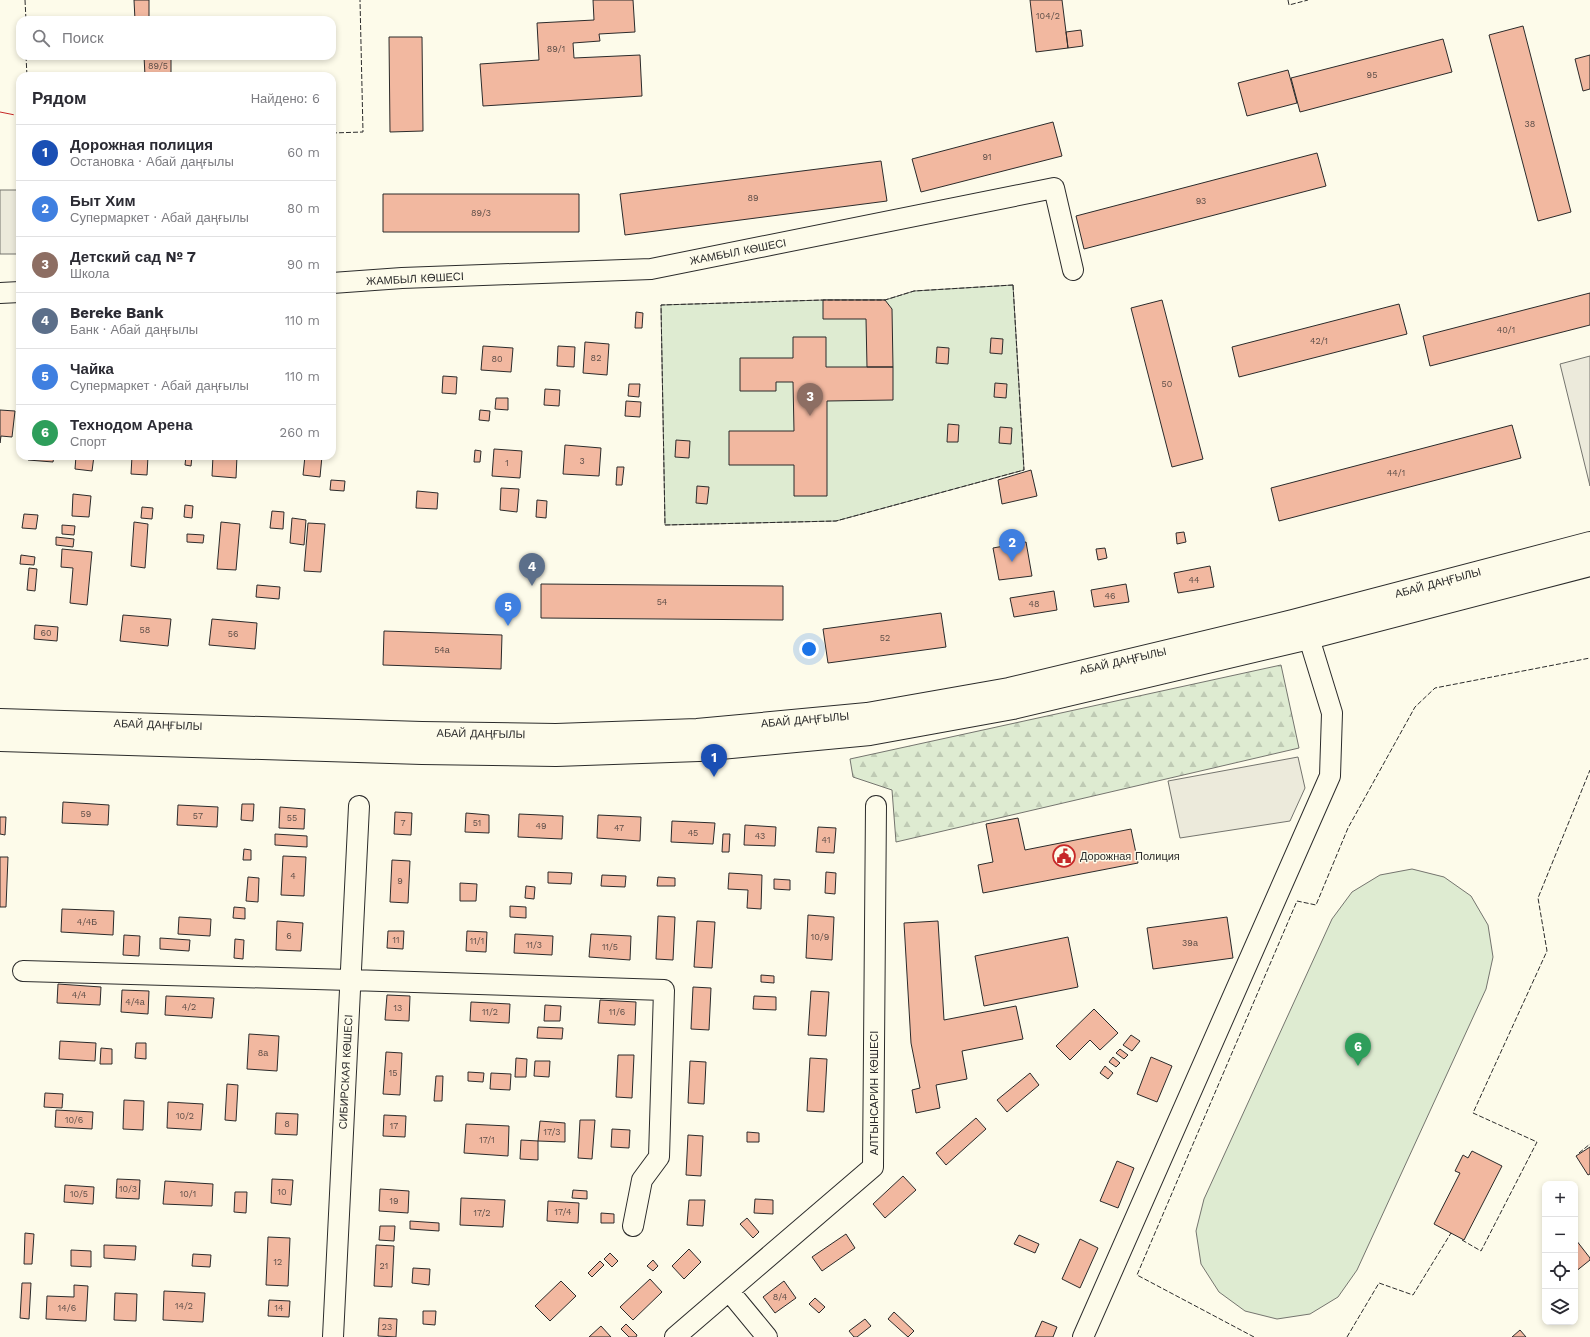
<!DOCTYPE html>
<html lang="ru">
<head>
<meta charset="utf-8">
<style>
	:root { --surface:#fff; --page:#f2f2f3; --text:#2b2b33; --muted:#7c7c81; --line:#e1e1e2; --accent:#0f766e }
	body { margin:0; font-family:"Work Sans",sans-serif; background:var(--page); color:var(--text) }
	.controls { position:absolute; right:12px; bottom:12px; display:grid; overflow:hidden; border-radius:8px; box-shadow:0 2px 6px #0003 }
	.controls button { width:36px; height:36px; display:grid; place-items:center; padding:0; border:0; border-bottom:1px solid var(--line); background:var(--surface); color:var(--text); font:20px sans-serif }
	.you { position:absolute; left:809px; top:649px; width:14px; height:14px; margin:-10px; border:3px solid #fff; border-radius:50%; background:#1a73e8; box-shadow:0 0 0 6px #1a73e833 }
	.badge { display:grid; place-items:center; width:26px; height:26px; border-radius:50%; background:var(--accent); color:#fff; font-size:13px; font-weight:700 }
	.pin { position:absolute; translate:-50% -33px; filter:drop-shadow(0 1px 2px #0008) }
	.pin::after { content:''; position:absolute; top:21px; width:14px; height:12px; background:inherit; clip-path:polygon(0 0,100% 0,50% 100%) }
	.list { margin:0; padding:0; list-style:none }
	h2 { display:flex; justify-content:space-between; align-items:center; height:52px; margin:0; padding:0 16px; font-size:17px }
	h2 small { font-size:13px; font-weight:400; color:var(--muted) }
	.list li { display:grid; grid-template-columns:26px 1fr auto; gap:12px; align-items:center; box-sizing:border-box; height:56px; padding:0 16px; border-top:1px solid var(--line) }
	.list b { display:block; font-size:15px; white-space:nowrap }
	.list p { margin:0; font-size:13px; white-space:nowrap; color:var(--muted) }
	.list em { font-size:13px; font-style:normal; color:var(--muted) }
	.icon { flex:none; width:22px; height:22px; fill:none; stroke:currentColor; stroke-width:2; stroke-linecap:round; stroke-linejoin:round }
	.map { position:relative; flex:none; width:1590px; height:1337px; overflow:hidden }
	.search { position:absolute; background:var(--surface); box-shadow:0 2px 6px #0003; left:16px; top:16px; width:320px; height:44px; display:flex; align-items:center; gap:10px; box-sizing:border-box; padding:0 14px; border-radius:12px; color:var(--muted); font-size:15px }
	.panel { position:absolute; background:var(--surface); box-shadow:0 2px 6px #0003; left:16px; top:72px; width:320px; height:388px; border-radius:12px }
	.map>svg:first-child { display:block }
</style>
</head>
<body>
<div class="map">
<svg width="1590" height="1337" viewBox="0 0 1590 1337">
	<defs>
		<pattern id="forest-firs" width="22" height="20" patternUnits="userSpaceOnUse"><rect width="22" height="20" fill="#deebd1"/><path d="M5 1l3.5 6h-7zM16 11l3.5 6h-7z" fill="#bfcab4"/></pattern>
	</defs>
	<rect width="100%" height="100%" fill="#fdfbea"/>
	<!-- green -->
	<path fill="#deebd1" stroke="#74746e" d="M1013,285L1024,470L836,521L665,525L661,305L823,300H885L914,291Z
		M1412,869L1444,877L1471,896L1488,925L1493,957L1486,989L1357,1270L1338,1297L1310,1314L1277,1319L1245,1311L1219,1292L1201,1264L1196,1231L1204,1199L1332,919L1352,892L1380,875Z"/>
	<!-- forest -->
	<path fill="url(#forest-firs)" stroke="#74746e" d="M1281,665L1299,748L896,842L892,790L853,777L850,759Z"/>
	<!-- parking -->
	<path fill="#eceadb" stroke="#74746e" d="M0,190H20V254H0Z
		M1590,356V486L1560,364Z
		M1298,757L1305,788L1290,821L1180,838L1168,781Z"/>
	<!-- building -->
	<path fill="#f2b8a0" stroke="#2b2b2b" d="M134,0H149V20H135Z
		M593,0H633L635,32L599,34L600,41L573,43L574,58L640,55L642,96L483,106L480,64L539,60L537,23L594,20Z
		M1030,0H1062L1068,48L1036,52Z
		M1523,26L1571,212L1538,221L1489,35Z
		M1081,30L1083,46L1068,48L1066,32Z
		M389,37H422L423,131L390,132Z
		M1443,39L1452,72L1300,112L1291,78Z
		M1590,55V89L1583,91L1575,59Z
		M144,56H171V76H145Z
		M1288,70L1297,103L1247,116L1238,83Z
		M1053,122L1062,156L921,192L912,159Z
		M1317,153L1326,186L1084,249L1076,216Z
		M881,161L887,201L625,235L620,194Z
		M383,194H579V232H383Z
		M1590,293V325L1430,366L1423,336Z
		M823,300H885L892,309L893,367H867L866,319H823Z
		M1162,300L1203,459L1172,467L1131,308Z
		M1399,304L1407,334L1239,377L1232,347Z
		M636,312L643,313L642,328H635Z
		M793,337H826V367H893V400L827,401V496H794V465H729V431H794L793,382H776V391H740V358H793Z
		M991,338L1003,339L1002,354L990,353Z
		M585,342L609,344L607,375L583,373Z
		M483,346L513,348L511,372L481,370Z
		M558,346L575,347L574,367L557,366Z
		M937,347L949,348L948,364L936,363Z
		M443,376L457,377L456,394L442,393Z
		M995,383L1007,384L1006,398L994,397Z
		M629,384H640L639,397L628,396Z
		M545,389L560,390L559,406L544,405Z
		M496,398H508V410L495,409Z
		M626,401L641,402L640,417L625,416Z
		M0,410L15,411L12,437L1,436L0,443Z
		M480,410L490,411L489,421L479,420Z
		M948,424L959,425L958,442H947Z
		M1512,425L1521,458L1279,521L1271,488Z
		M1000,427L1012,428L1011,444L999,443Z
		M676,440L690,441L689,458L675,457Z
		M565,445L601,448L599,476L563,474Z
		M494,449L522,451L520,478L492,476Z
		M475,450L481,451L480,462H474Z
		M28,456H54L53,462L28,460Z
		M76,456H94L92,471L75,469Z
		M132,456H148L147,475L131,474Z
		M186,456H192L191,466L185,465Z
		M213,456H237L236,478L212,476Z
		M305,456H322L320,477L303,475Z
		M617,467H624L622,485H616Z
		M1031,470L1037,496L1002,504L998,480Z
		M331,480L345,481L344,491L330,490Z
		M697,486L709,487L707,504L696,503Z
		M501,488L519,489L517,512L500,510Z
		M417,491L438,493L437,509L416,508Z
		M73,494L91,496L89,517L72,516Z
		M537,500L547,501L546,518L536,517Z
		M185,505L193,506L192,518L184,517Z
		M142,507L153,508L152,519L141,518Z
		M272,511L284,512L283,529L270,528Z
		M24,514L38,515L36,529L22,528Z
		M292,518L306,520L304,545L290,543Z
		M134,522L148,524L145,568L131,566Z
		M221,522L240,524L236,570L217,569Z
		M308,523L325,524L321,572L304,571Z
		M62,525L75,526L74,535L62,534Z
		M1184,532L1186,542L1177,544L1176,533Z
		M187,534L204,535L203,543L187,542Z
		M56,537L74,539L73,547L56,545Z
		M1026,542L1032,576L999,580L993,548Z
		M1105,548L1107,558L1098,560L1096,549Z
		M62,549L92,552L87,605L70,603L73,568L61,567Z
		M21,555L35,557L34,565L20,564Z
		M1210,566L1214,587L1178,593L1174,573Z
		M29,568L37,569L35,591L27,590Z
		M541,584L783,586V620L541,618Z
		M1126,584L1129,602L1094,607L1091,590Z
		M257,585L280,587L279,599L256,597Z
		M1054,591L1057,610L1014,617L1010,598Z
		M941,613L946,647L828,663L823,629Z
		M123,615L171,619L168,646L120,641Z
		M212,619L257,623L255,649L209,645Z
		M35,625L58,627L57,641L34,639Z
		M384,631L502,635L501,669L383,665Z
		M63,802L109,805L108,825L62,823Z
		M242,804H254L253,821L241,820Z
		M178,805L218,807L217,827L177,825Z
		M280,807L305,809L304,829L279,828Z
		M395,812L412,813L411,835L394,834Z
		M466,813L489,815V833L465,832Z
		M519,814L563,816L562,839L518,837Z
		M598,815L641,817L640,841L597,838Z
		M0,817H6L5,835L0,834Z
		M1018,818L1025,850L1131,829L1138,863L983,893L978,865L993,862L986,824Z
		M672,821L715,823L713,844L671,842Z
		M745,825L776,827L775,846L744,845Z
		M818,827L836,828L834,853L816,852Z
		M275,834L307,836V847L275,845Z
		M723,834H730L729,852H722Z
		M244,849L251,850V860H243Z
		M283,856L306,857L304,896L281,895Z
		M0,857H8L6,907H0Z
		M392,860L410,861L408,903L390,902Z
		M548,872L572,873L571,884L548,883Z
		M826,872L836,873L835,894L825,893Z
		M729,873L762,875L761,909L747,908L748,890L728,889Z
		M602,875L626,876L625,887L601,886Z
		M248,877L259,878L258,902L246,901Z
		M658,877L675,878V886H657Z
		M774,879L790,880V890L774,889Z
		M460,883L477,884L476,901H460Z
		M526,886L535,887L534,899L525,898Z
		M510,906L526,907V918L510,917Z
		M234,907L245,908V919L233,918Z
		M62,909L114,911L113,935L61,932Z
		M808,915L834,917L832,960L806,958Z
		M658,916L675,917L673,960L656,959Z
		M179,917L211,919L210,936L178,934Z
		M1227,917L1233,958L1153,969L1147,928Z
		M277,921L303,923L301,951L276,950Z
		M697,921L715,922L712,968L694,967Z
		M938,921L944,1020L1016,1006L1023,1039L962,1051L967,1079L936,1085L940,1108L916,1113L912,1090L920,1088L911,1043L904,923Z
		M388,931H404L403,949L387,948Z
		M467,931L487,932L486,952L466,951Z
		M515,934L553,936L552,955L514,953Z
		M591,934L631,936L630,960L589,957Z
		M124,935L140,936L139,956L123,955Z
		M1068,937L1078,987L984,1006L975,956Z
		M160,938L190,940L189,951L160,949Z
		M235,939L244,940L243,959L234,958Z
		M761,975L774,976V983L761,982Z
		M58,984L101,987L100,1005L57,1003Z
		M693,987L711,988L709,1030L691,1029Z
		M122,990L149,991L148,1014L121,1012Z
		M811,991L829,992L826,1036L808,1035Z
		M387,995L410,996L409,1021L385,1020Z
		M166,996L214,998L212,1018L165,1015Z
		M754,996L776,997V1010L753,1009Z
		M600,1000L636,1002L635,1025L598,1023Z
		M471,1002L510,1004L509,1023L470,1021Z
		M545,1005L561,1006L560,1021H544Z
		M1094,1009L1118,1033L1100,1050L1090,1040L1070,1060L1056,1046Z
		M538,1027L563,1028L562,1039L537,1038Z
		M249,1034L279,1036L277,1071L247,1069Z
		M1131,1035L1140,1041L1132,1051L1123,1045Z
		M60,1041L96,1043L95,1061L59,1059Z
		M136,1043H146V1059L135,1058Z
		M101,1048L112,1049V1064H100Z
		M1120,1049L1128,1055L1124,1059L1116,1053Z
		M386,1052L402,1053L400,1095L383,1094Z
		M618,1055H634L632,1098L616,1097Z
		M1113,1057L1120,1063L1116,1067L1109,1062Z
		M1151,1057L1172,1066L1157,1102L1137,1094Z
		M516,1058L527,1059L526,1077H515Z
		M810,1058L827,1059L824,1112L807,1111Z
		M535,1061H550L549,1077L534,1076Z
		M690,1061L706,1062L704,1104L688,1103Z
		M1105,1066L1113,1073L1108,1079L1100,1073Z
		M468,1072L484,1073L483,1082L468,1081Z
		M491,1073L511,1074L510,1090L490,1089Z
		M1030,1073L1039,1085L1007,1112L997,1100Z
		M436,1076H443L442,1101H434Z
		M227,1084L238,1085L236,1121L225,1120Z
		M45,1093L63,1094L62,1108L44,1107Z
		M124,1100L144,1101L143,1130L123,1129Z
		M168,1102L203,1104L201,1130L167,1128Z
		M56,1110L93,1112L92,1129L55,1127Z
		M276,1113L298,1114L297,1135L275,1134Z
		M384,1115L406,1116L405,1137L383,1136Z
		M976,1118L986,1129L946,1165L936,1153Z
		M580,1120H595L592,1159L578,1158Z
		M540,1121L565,1123V1142L538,1141Z
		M466,1124L509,1126L508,1156L464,1153Z
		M612,1129L630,1130L629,1148L611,1147Z
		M747,1132L759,1133V1142H747Z
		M688,1135L703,1136L701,1176L686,1175Z
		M521,1140L538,1141V1160L520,1159Z
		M1590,1147V1174L1588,1175L1576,1156Z
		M1472,1151L1502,1166L1464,1240L1434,1224L1460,1173L1455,1171L1463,1155L1468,1158Z
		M1117,1161L1134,1168L1118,1208L1100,1201Z
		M903,1176L916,1190L885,1218L873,1204Z
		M117,1179L140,1180L139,1199L116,1198Z
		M272,1179L293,1180L291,1205L271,1203Z
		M165,1181L213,1184L212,1206L163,1204Z
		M65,1185L94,1187L93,1204L64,1202Z
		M380,1189L409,1191L408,1213L379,1211Z
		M573,1190L587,1191V1199L572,1198Z
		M235,1192H247L246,1213L234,1212Z
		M461,1198L505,1200L503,1227L460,1225Z
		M755,1199L773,1200V1214L754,1213Z
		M689,1200H705L703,1226L687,1225Z
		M548,1201L579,1203L578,1223L547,1221Z
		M601,1213L614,1214V1223H601Z
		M747,1218L759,1232L753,1238L740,1224Z
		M410,1221L439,1223V1231L410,1229Z
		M380,1226H395L394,1241L379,1240Z
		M25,1233L34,1234L32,1264H24Z
		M846,1234L855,1248L822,1271L812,1257Z
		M1019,1235L1039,1244L1035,1253L1014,1244Z
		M268,1237L290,1238L288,1286L266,1285Z
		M1080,1239L1098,1248L1080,1288L1062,1279Z
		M1576,1240L1590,1258V1260L1575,1272Z
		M104,1245L136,1246L135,1260L104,1258Z
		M376,1245L394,1246L392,1287L374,1286Z
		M689,1249L701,1262L684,1279L672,1266Z
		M71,1250L91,1251V1267L71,1266Z
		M610,1253L618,1261L612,1267L604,1259Z
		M193,1254L211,1255L210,1267L192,1266Z
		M653,1260L658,1266L653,1271L647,1266Z
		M600,1261L604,1265L592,1277L588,1273Z
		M413,1268L430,1269L429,1285L412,1283Z
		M650,1279L662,1292L633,1320L620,1307Z
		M561,1281L576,1296L550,1321L535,1306Z
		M784,1281L796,1298L775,1313L763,1297Z
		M22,1283H31L29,1319L20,1318Z
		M74,1285L88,1286L86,1321L46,1319L47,1296L74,1297Z
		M164,1291L205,1293L203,1322L163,1320Z
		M115,1293L137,1294L136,1321L114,1320Z
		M815,1298L825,1307L819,1313L809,1304Z
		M269,1300L290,1301L289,1317L268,1316Z
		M423,1311H436L435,1325L423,1324Z
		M894,1312L914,1331L908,1337L888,1319Z
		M379,1318L397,1319L396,1337L378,1336Z
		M865,1319L871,1326L857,1337H854L849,1331Z
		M1042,1321L1057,1327L1053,1337H1035Z
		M626,1324L637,1335L636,1337H629L621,1329Z
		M601,1326L611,1337H589Z
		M1520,1330L1526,1337H1512Z"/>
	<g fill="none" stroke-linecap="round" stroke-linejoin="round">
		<!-- minor casing -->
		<g stroke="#2b2b2b" stroke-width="22">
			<path id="minor" d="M332,283L402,278L651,269L1054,188L1073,270
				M0,293L20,292
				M23,971L350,980L664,990L659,1157L642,1180L633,1226
				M729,1291L767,1337
				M333,1337L359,806
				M675,1337L873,1167L876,806
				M1083,1337L1330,776L1332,713L1309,638L1298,627"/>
		</g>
		<!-- major casing -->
		<g stroke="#2b2b2b" stroke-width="24">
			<path id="major" d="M0,720L422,733L556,735L697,730L867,714L1009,689L1293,621L1590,543
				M0,740L422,753L556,755L699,750L870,734L1013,708L1309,638L1590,565"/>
		</g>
		<!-- minor -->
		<use href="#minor" stroke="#fdfbea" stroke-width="20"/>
		<!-- major -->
		<use href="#major" stroke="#fdfbea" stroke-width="22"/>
		<!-- fence -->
		<path stroke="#2b2b2b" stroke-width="1" stroke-dasharray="5 2" stroke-linecap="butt" d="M25,0L26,20
			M1288,0L1289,5L1308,0
			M26,56L27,76
			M332,133L363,132L360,0
			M1013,285L1024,470L836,521L665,525L661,305L823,300H885L914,291Z
			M1579,1153L1590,1144
			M1462,1240L1481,1251L1537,1142L1473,1113L1547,951L1538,898L1590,770
			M1254,1337L1137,1275L1297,901L1316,905L1348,828L1415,707L1435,688L1590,658
			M1347,1337L1379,1283L1413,1295L1451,1233L1453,1235"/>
		<!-- power -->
		<path stroke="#c62828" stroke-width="1" stroke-dasharray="14 3 2 3" stroke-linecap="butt" d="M0,112L20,116"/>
	</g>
	<!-- icons -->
	<defs>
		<g id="civic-ring" transform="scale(1.15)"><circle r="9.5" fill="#fdfbea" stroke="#c62828" stroke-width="1.5"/><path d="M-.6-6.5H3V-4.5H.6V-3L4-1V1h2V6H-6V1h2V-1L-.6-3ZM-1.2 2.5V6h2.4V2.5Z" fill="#c62828"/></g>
	</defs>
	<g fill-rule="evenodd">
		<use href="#civic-ring" x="1064" y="856"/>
	</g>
	<g text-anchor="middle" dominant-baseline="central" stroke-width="3" stroke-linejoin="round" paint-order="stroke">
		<!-- number labels -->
		<g font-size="9" fill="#5d4e48">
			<text x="1048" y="16">104/2</text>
			<text x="556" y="49">89/1</text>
			<text x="158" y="66">89/5</text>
			<text x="1372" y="75">95</text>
			<text x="1530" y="124">38</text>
			<text x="987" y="157">91</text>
			<text x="753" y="198">89</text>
			<text x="1201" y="201">93</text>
			<text x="481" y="213">89/3</text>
			<text x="1506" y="330">40/1</text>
			<text x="1319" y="341">42/1</text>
			<text x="596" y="358">82</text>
			<text x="497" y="359">80</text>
			<text x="1167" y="384">50</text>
			<text x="582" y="461">3</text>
			<text x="507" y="463">1</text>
			<text x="1396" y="473">44/1</text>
			<text x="1194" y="580">44</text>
			<text x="1110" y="596">46</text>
			<text x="662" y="602">54</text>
			<text x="1034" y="604">48</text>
			<text x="145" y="630">58</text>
			<text x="46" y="633">60</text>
			<text x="233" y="634">56</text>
			<text x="885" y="638">52</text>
			<text x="442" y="650">54а</text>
			<text x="86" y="814">59</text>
			<text x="198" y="816">57</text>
			<text x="292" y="818">55</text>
			<text x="403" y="823">7</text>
			<text x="477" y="823">51</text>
			<text x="541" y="826">49</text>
			<text x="619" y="828">47</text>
			<text x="693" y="833">45</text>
			<text x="760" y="836">43</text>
			<text x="826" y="840">41</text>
			<text x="293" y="876">4</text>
			<text x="400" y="881">9</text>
			<text x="87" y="922">4/4Б</text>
			<text x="289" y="936">6</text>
			<text x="820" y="937">10/9</text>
			<text x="396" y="940">11</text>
			<text x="477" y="941">11/1</text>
			<text x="1190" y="943">39а</text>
			<text x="534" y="945">11/3</text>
			<text x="610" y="947">11/5</text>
			<text x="79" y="995">4/4</text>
			<text x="135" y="1002">4/4а</text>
			<text x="189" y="1007">4/2</text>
			<text x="398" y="1008">13</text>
			<text x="490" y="1012">11/2</text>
			<text x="617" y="1012">11/6</text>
			<text x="263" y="1053">8а</text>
			<text x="393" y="1073">15</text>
			<text x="185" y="1116">10/2</text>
			<text x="74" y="1120">10/6</text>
			<text x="287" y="1124">8</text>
			<text x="394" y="1126">17</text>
			<text x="552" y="1132">17/3</text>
			<text x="487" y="1140">17/1</text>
			<text x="128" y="1189">10/3</text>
			<text x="282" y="1192">10</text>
			<text x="79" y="1194">10/5</text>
			<text x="188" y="1194">10/1</text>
			<text x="394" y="1201">19</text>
			<text x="563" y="1212">17/4</text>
			<text x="482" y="1213">17/2</text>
			<text x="278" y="1262">12</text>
			<text x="384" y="1266">21</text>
			<text x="780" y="1297">8/4</text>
			<text x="184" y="1306">14/2</text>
			<text x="67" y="1308">14/6</text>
			<text x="279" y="1308">14</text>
			<text x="387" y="1327">23</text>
		</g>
		<!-- street labels -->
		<g font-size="11" fill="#2b2b2b" stroke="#fdfbea">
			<text transform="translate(738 252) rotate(-11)">ЖАМБЫЛ КӨШЕСІ</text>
			<text transform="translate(415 279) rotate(-3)">ЖАМБЫЛ КӨШЕСІ</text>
			<text transform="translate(1438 583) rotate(-15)">АБАЙ ДАҢҒЫЛЫ</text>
			<text transform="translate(1123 661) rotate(-13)">АБАЙ ДАҢҒЫЛЫ</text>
			<text transform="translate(805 720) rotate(-5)">АБАЙ ДАҢҒЫЛЫ</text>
			<text transform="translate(158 725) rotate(2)">АБАЙ ДАҢҒЫЛЫ</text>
			<text transform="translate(481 734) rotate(1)">АБАЙ ДАҢҒЫЛЫ</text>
			<text transform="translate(346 1072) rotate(-87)">СИБИРСКАЯ КӨШЕСІ</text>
			<text transform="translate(874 1093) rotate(-90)">АЛТЫНСАРИН КӨШЕСІ</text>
		</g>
		<!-- poi labels -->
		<g font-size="11" fill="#2b2b2b" stroke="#fdfbea" text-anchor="start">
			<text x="1080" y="856">Дорожная Полиция</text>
		</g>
	</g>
</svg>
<div class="controls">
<button>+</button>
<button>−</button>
<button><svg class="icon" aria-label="locate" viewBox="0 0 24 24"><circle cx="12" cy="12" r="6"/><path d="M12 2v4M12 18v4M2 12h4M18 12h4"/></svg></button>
<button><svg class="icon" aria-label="layers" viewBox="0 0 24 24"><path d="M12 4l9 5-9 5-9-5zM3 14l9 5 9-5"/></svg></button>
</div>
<div class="you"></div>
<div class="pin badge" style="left:714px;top:777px;background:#1a4fb4">1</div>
<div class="pin badge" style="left:1012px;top:562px;background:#3f7fe0">2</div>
<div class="pin badge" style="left:810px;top:416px;background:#8d6e63">3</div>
<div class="pin badge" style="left:532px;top:586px;background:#5c6f8a">4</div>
<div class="pin badge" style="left:508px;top:626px;background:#3f7fe0">5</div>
<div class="pin badge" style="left:1358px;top:1066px;background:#2e9e5b">6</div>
<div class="search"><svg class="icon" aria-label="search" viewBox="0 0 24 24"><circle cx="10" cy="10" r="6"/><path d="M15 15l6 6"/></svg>Поиск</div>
<section class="panel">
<h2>Рядом<small>Найдено: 6</small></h2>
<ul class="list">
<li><span class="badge" style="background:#1a4fb4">1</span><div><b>Дорожная полиция</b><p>Остановка · Абай даңғылы</p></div><em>60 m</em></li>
<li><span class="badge" style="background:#3f7fe0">2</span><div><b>Быт Хим</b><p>Супермаркет · Абай даңғылы</p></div><em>80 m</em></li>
<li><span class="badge" style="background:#8d6e63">3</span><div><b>Детский сад № 7</b><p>Школа</p></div><em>90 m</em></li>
<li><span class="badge" style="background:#5c6f8a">4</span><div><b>Bereke Bank</b><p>Банк · Абай даңғылы</p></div><em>110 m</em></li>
<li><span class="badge" style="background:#3f7fe0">5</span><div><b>Чайка</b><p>Супермаркет · Абай даңғылы</p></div><em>110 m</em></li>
<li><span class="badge" style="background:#2e9e5b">6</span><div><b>Технодом Арена</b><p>Спорт</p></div><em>260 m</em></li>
</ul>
</section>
</div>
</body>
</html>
